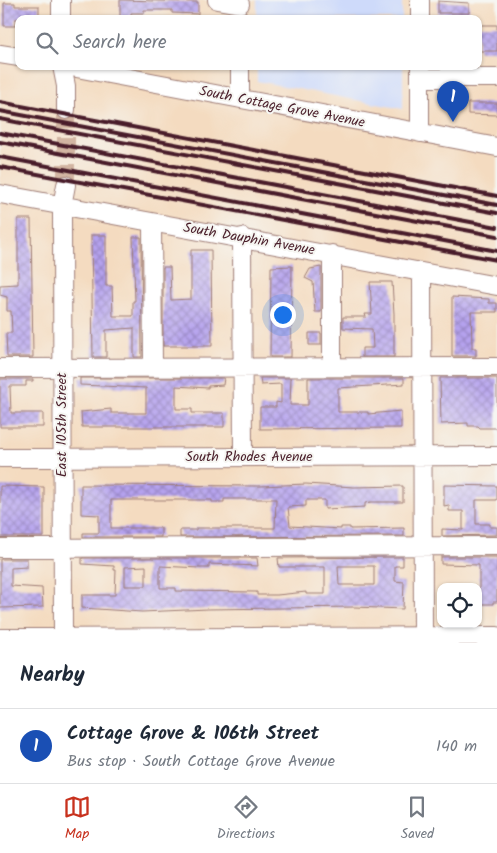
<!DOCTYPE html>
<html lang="en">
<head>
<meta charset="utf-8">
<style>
	:root { --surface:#fff; --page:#f6f6f7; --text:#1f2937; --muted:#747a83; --line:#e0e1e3; --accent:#c8321e }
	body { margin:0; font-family:Kalam,sans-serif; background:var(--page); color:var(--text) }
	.controls { position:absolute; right:15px; bottom:15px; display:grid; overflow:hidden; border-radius:10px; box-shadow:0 1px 4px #0004 }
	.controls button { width:45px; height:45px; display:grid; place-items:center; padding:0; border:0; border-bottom:1px solid var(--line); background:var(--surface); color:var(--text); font:25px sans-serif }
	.you { position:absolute; left:282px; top:314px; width:18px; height:18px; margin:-12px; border:4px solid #fff; border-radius:50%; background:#1a73e8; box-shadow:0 0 0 8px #1a73e833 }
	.badge { display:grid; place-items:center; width:32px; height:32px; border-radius:50%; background:var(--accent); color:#fff; font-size:16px; font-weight:700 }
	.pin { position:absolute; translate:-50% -41px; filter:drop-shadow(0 1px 2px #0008) }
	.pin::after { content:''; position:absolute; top:26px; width:18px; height:15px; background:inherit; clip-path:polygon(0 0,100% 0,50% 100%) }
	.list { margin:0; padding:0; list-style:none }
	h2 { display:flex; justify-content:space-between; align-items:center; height:65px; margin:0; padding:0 20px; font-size:21px }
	h2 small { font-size:16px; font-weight:400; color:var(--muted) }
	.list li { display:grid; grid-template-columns:32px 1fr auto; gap:15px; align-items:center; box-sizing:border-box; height:75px; padding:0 20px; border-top:1px solid var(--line) }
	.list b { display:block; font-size:19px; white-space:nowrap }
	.list p { margin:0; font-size:16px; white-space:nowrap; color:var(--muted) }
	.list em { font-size:16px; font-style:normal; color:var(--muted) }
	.icon { flex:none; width:28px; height:28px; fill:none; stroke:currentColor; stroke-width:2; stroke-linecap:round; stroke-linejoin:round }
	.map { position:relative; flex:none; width:497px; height:643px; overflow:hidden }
	.search { position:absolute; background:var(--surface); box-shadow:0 1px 4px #0004; left:15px; right:15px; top:15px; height:55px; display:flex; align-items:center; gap:12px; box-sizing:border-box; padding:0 18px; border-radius:10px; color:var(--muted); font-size:19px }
	.sheet { height:140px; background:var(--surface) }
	nav { display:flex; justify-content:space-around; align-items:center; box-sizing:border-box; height:70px; border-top:1px solid var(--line); background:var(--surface); font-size:14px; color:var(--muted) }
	nav a { display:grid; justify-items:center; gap:2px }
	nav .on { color:var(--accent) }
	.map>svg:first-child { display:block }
</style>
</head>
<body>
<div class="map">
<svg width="497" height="643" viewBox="0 0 497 643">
	<defs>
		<pattern id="building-cross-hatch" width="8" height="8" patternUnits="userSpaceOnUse" patternTransform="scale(1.25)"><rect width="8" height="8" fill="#b5a2ee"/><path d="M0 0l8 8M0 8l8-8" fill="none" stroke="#9583c1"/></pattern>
	</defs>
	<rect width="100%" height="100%" fill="#f6f6f2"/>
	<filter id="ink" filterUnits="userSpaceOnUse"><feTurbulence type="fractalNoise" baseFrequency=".02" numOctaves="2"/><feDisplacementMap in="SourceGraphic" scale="10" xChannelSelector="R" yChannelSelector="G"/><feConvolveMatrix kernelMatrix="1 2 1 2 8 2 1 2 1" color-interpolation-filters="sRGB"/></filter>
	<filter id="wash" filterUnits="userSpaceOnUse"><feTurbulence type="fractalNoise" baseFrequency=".0096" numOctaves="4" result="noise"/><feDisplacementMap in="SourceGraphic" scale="20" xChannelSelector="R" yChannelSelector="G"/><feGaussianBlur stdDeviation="1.12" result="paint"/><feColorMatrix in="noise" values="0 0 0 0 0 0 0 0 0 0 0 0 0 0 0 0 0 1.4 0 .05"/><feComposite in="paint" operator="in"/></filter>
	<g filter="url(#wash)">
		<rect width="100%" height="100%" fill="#f4dbc0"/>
		<!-- built -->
		<path fill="#cedafa" d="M257,0H402V19H257Z
			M257,66H403V109L257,81Z"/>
		<g id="blocks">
			<!-- building -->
			<path fill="url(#building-cross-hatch)" fill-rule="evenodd" d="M120,0L198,2V14L172,13V10H144V13H131V19H120Z
				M438,1L469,3V13H438Z
				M4,3H15V6H39V19H15V26H4Z
				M478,25H497V51H478Z
				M468,103H497V115L468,114Z
				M18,219H31L33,357H7L6,333H12L11,311H7V297L0,295V285L18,284Z
				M91,235H106V286H112L113,316H133V301H135L133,237H141L142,357H134V328L106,330V357H93Z
				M191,250H211L212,346H163V267H170L171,300L191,299Z
				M292,266L291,357H270L271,267Z
				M321,267V312H315L313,282L305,278L310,269Z
				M370,282H392L394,314V357H362V348H373L372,329L343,328V317H366L365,314H372Z
				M452,297L489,299V303H497V312H471L472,345V348H476V356H452Z
				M309,333H321V345H309Z
				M80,378H224L223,385L208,386V388L176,386V409H192V413H224V427H82L81,412L111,409V413H146V388L80,385Z
				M260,378H291L290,405H308V378H404V384L338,388V412H368V414L401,411V428L260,429V407H276V402L281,403V384L261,385Z
				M440,378H497V428H480L478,426H468V423L441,424Z
				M0,379H33V381H26V386H10L11,413H43V427H0Z
				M306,484L354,487L403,486V502H371L365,503V507L325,509V500H306V506L288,507L290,526L341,529V527H350V529L404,528V536L180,537V530H196V528H275L276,499H224V502H212V500H111V528H161V537H83V533H99V515L81,514V485L261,486Z
				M444,485L497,486V500H476V524H490V527H497V535L442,536V529L463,530V511H449V505L444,506Z
				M0,486L44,487V537H0Z
				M403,557V566H395V581L404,582L403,609L355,607L208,609L142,612L82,608V595H115L116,570H114V566L82,564V558H257L258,566L209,564V568H200L160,566V588H176V591L257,592V595H277L306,592V594H325V567H279L278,558ZM146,566V586H125V567ZM338,566H374V585H339Z
				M441,557H497V602H493V604H481L479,602V565L441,564Z
				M0,559H27V567L11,568V586L42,588L43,607L0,608Z"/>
		</g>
	</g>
	<g filter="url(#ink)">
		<use href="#blocks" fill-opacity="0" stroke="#9f7d76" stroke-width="1"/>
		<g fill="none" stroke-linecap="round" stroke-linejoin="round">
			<!-- minor-tunnel -->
			<path stroke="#d2b5a2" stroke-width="18" stroke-dasharray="18 9" stroke-linecap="butt" d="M66,110V185"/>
			<!-- minor casing -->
			<g stroke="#9f7d76" stroke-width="20">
				<path id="minor" d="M61,0V19
					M217,0L240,4
					M420,19V0
					M0,54L19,57
					M62,66L66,86V110
					M66,66L497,147
					M240,66V99
					M420,78H497
					M420,133V68
					M0,194L497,286
					M152,222L153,367
					M242,237L243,457
					M422,272L423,643
					M332,367V254
					M0,368L497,367
					M0,458L497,456
					M0,548L497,546
					M0,638L497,636
					M63,643L62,206L66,185"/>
			</g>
			<!-- minor -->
			<use href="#minor" stroke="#fff" stroke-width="18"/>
			<!-- rail -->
			<path stroke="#4a1f2b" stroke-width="4" d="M0,102L497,196
				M0,111L497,205
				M0,119L497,213
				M0,133L497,227
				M0,142L497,236
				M0,157L497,251
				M0,167L497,260"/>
		</g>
	</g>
	<g text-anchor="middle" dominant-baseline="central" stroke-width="4" stroke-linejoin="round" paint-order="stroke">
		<!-- street labels -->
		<g font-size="14" fill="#4a1f2b" stroke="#f6f6f2">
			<text transform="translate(282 107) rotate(11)">South Cottage Grove Avenue</text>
			<text transform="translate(249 239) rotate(10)">South Dauphin Avenue</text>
			<text transform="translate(62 425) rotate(-90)">East 105th Street</text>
			<text x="249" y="457">South Rhodes Avenue</text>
		</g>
	</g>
</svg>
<div class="controls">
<button><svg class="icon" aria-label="locate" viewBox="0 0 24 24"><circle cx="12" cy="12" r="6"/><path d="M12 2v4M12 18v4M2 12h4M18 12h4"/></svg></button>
</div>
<div class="you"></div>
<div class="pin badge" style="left:453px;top:122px;background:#1a4fb4">1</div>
<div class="search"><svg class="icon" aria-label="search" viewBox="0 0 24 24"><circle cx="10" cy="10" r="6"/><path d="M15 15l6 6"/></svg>Search here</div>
</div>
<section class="sheet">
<h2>Nearby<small></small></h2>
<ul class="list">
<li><span class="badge" style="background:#1a4fb4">1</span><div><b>Cottage Grove &amp; 106th Street</b><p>Bus stop · South Cottage Grove Avenue</p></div><em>140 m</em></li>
</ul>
</section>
<nav>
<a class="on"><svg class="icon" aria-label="map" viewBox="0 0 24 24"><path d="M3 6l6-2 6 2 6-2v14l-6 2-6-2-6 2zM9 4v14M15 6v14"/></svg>Map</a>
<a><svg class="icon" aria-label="directions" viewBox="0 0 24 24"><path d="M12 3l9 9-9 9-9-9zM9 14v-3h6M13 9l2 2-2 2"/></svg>Directions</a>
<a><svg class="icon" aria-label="saved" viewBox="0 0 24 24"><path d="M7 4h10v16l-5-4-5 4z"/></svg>Saved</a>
</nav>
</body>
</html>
